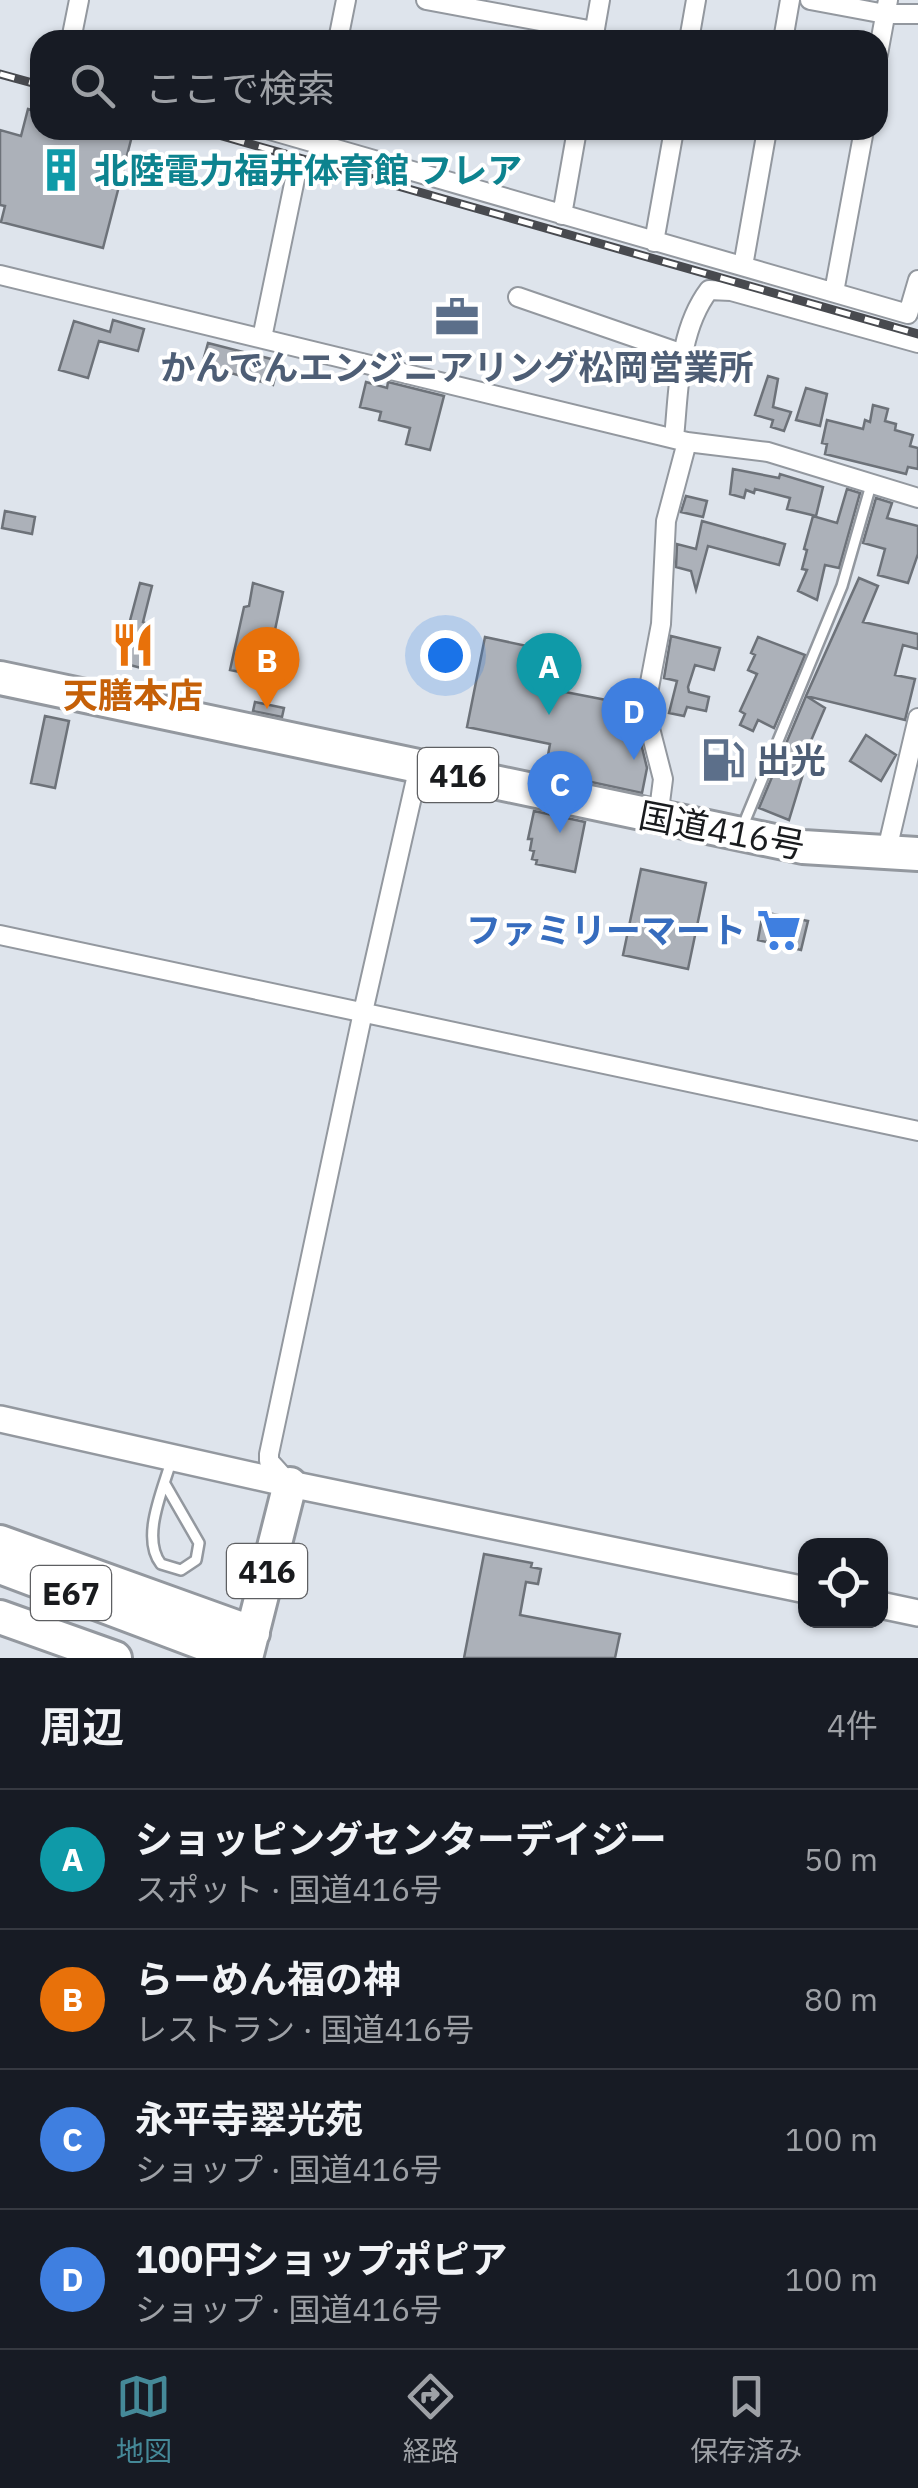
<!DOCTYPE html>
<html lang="ja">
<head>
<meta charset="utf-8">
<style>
	:root { --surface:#171b24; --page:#20242c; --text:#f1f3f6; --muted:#9ea1a6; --line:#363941; --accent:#458998 }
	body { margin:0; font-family:"IBM Plex Sans","Noto Sans JP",sans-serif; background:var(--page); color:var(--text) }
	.controls { position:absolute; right:30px; bottom:30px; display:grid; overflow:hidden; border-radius:20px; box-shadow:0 2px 8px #0004 }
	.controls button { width:90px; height:90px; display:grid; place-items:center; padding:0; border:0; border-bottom:2px solid var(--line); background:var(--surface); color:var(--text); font:50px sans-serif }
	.you { position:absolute; left:445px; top:655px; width:35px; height:35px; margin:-25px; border:8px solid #fff; border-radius:50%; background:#1a73e8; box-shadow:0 0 0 15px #1a73e833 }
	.badge { display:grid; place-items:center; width:65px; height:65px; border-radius:50%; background:var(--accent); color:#fff; font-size:32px; font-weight:700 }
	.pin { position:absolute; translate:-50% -82px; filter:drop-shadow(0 2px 5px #0008) }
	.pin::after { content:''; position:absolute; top:52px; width:35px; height:30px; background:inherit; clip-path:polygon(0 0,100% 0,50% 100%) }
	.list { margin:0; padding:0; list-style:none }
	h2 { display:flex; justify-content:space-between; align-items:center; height:130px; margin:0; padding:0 40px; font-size:42px }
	h2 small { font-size:32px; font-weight:400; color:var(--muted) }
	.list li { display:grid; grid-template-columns:65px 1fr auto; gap:30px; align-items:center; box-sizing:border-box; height:140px; padding:0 40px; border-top:2px solid var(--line) }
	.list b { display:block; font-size:38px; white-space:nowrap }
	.list p { margin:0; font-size:32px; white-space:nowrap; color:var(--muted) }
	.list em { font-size:32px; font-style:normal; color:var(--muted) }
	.icon { flex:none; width:55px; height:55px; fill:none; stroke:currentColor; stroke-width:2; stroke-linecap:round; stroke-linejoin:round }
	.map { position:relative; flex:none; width:918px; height:1658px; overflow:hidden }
	.search { position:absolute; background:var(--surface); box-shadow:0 2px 8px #0004; left:30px; right:30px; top:30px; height:110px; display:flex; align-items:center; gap:25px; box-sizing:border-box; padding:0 35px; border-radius:30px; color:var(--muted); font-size:38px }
	.sheet { height:690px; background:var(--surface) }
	nav { display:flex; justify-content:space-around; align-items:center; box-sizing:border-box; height:140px; border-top:2px solid var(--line); background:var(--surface); font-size:28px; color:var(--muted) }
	nav a { display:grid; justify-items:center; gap:5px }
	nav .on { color:var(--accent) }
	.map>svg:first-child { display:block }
</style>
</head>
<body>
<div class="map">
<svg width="918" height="1658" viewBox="0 0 918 1658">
	<rect width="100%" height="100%" fill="#dee4ec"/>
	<!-- building -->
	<path fill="#acb1b9" stroke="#6d7279" stroke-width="2.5" d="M28,109L40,112V130H110L132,136L103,248L1,222L5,206L0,205V130L21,136Z
		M113,320L144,329L138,351L99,341L88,378L59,370L74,321L110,332Z
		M208,343L279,361L273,385L202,365Z
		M768,376L778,379L773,407L791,412L784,431L771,427L773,420L755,415Z
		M366,382L387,388L388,382L444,396L430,450L406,444L410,428L379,420L381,412L360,407Z
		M806,388L827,394L820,426L796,420Z
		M873,405L888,409L885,421L896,424L895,430L913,435L910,446L918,448V469L908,467L906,474L825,454L827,444L822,443L827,420L863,429L865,420L870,422Z
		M733,469L779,478L780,474L823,487L816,516L787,509L790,498L755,489L754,493L746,490L744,498L730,494Z
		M847,489L860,493L839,568L825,565L817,600L798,591L807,570L802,569L807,550L804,549L813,516L837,523Z
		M686,496L707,501L703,517L681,512Z
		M876,498L892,503L887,518L918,526V554L908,583L878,575L885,549L863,543Z
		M5,511L35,517L32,534L2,528Z
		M702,521L785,544L779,565L708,546L696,590L691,571L676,567L677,544L696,549Z
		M859,578L878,586L863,622L918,634V649L903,645L895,675L915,679L905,720L806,696Z
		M140,583L152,586L143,622L145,623L144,629L147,630L144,640L148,642L141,668L119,662Z
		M253,583L283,592L265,677L230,670L244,607L249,606Z
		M671,636L720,648L714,670L695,665L688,687L689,692L709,697L706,711L687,707L684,716L669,713L677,681L664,678Z
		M485,637L555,652L551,674L558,675L555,690L632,705L628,725L637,727L647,768L642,793L545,772L550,744L467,727Z
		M758,637L805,655L774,728L758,720L753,731L740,725L745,714L740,711L757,674L748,670L755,655L751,653Z
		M806,696L825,708L807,750L810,751L789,820L759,808Z
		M255,702L284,708L282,717L253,711Z
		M45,716L69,721L55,788L31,783Z
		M866,735L896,755L881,781L850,761Z
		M534,811L585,822L575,872L536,864L537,860L532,859L534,851L530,850L532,839H528Z
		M641,869L706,883L688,969L623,955Z
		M763,912L808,921L801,950L758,940Z
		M484,1554L532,1563L531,1567L541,1569L538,1584L526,1582L520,1615L620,1634L615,1658H464Z"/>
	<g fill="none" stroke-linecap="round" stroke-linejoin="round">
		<!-- lane casing -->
		<g stroke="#93989f" stroke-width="14">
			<path id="lane" d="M742,828L842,586L871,485
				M165,1484L199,1543L196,1560L181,1570L161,1564C140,1537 164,1488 172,1458"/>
		</g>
		<!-- street casing -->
		<g stroke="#93989f" stroke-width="22">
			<path id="street" d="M426,0L594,31
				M810,0L885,14H918
				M71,40L79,0
				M338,40L346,0
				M593,40L600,0
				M689,40L696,0
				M783,40L790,0
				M878,54L888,0
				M270,130L908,314L918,280
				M562,215L577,130
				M654,242L674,130
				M743,266L767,130
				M0,275L687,442L768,452L918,498
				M834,292L864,130
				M518,297L683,354
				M262,338L296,174
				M674,438C679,389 678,331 709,290L731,291L918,343
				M658,818L663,779L645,709L661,624L666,521L687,442
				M886,854L918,718
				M0,935L918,1131
				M288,1482L269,1461V1454L363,1012L419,766"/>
		</g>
		<!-- secondary casing -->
		<g stroke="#93989f" stroke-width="30">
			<path id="secondary" d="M0,1419L290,1484L806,1590
				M880,1605L918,1613"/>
		</g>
		<!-- highway casing -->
		<g stroke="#93989f" stroke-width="38">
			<path id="highway" d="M0,678L803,847L918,854
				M0,1542L253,1633
				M0,1567L242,1658
				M0,1617L115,1658
				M247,1654L290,1484"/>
		</g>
		<!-- lane -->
		<use href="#lane" stroke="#fff" stroke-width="9"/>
		<!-- street -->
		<use href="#street" stroke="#fff" stroke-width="18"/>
		<!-- secondary -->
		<use href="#secondary" stroke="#fff" stroke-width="25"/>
		<!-- highway -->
		<use href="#highway" stroke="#fff" stroke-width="32"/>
		<!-- rail casing -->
		<g stroke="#484a4f" stroke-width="9">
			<path id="rail" d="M0,74L40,85
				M201,130L918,334"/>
		</g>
		<!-- rail -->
		<use href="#rail" stroke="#fff" stroke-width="5" stroke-dasharray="15" stroke-linecap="butt"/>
	</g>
	<!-- icons -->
	<defs>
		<g id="building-bare" transform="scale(3.45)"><path d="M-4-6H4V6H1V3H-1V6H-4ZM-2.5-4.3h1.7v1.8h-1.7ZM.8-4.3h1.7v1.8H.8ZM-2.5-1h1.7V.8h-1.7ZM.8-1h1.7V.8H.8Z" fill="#0f9aa8" stroke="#fff" stroke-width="2.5" paint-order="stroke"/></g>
		<g id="office-bare" transform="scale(3.45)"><path d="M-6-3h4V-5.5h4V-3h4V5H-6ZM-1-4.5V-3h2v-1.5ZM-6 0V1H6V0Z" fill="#5c6f8a" stroke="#fff" stroke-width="2.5" paint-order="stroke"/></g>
		<g id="restaurant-bare" transform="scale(3.45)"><path d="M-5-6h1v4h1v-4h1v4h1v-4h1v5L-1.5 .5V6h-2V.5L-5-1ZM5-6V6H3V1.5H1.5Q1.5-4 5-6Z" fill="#e8710a" stroke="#fff" stroke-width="2.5" paint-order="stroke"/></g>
		<g id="fuel-bare" transform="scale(3.45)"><path d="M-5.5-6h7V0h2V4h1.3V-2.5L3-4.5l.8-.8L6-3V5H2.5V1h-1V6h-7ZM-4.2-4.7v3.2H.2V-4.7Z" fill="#5c6f8a" stroke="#fff" stroke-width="2.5" paint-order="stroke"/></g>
		<g id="supermarket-bare" transform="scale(3.45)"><path d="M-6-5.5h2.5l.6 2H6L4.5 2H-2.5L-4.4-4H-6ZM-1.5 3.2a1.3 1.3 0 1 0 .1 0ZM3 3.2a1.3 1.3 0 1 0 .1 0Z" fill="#3f7fe0" stroke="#fff" stroke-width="2.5" paint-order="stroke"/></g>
	</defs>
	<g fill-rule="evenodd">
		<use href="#building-bare" x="61" y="170"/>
		<use href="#office-bare" x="457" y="317"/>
		<use href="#restaurant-bare" x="133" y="645"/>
		<use href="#fuel-bare" x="723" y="760"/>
		<use href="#supermarket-bare" x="779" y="930"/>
	</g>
	<g text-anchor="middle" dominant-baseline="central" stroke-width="8" stroke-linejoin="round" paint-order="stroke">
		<!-- shield labels -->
		<g fill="#fff" stroke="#5e5f62" stroke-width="2.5">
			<rect x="418" y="748" width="80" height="54" rx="8"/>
			<rect x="227" y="1544" width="80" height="54" rx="8"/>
			<rect x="31" y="1566" width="80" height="54" rx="8"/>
		</g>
		<g font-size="32" font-weight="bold" fill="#191b1e">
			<text x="458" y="775">416</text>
			<text x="267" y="1571">416</text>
			<text x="71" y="1593">E67</text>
		</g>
		<!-- culture labels -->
		<g font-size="35" font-weight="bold" fill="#0d838f" stroke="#fff" text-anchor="start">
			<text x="94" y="170">北陸電力福井体育館 フレア</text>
		</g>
		<!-- service labels -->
		<g font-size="35" font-weight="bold" fill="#4e5e75" stroke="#fff">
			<text x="457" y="367">かんでんエンジニアリング松岡営業所</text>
			<text x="756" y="760" text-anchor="start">出光</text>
		</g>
		<!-- food labels -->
		<g font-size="35" font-weight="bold" fill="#c56008" stroke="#fff">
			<text x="133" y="695">天膳本店</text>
		</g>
		<!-- street labels -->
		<g font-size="35" fill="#191b1e" stroke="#fff">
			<text transform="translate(722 830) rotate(11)">国道416号</text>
		</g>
		<!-- shop labels -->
		<g font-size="35" font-weight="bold" fill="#366cbe" stroke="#fff" text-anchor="end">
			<text x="746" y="930">ファミリーマート</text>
		</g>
	</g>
</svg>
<div class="controls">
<button><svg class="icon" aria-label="locate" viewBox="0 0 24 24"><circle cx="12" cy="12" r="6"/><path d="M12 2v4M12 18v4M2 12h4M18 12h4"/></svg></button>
</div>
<div class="you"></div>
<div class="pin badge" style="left:549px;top:715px;background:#0f9aa8">A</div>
<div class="pin badge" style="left:267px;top:709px;background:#e8710a">B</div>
<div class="pin badge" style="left:560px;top:833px;background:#3f7fe0">C</div>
<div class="pin badge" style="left:634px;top:760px;background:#3f7fe0">D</div>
<div class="search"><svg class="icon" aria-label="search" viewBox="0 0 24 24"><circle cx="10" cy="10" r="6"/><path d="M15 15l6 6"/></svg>ここで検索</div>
</div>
<section class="sheet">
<h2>周辺<small>4件</small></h2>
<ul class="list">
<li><span class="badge" style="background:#0f9aa8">A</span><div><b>ショッピングセンターデイジー</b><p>スポット · 国道416号</p></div><em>50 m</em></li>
<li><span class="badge" style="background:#e8710a">B</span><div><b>らーめん福の神</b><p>レストラン · 国道416号</p></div><em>80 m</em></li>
<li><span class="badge" style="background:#3f7fe0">C</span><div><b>永平寺翠光苑</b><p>ショップ · 国道416号</p></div><em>100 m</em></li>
<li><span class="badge" style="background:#3f7fe0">D</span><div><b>100円ショップポピア</b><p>ショップ · 国道416号</p></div><em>100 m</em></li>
</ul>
</section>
<nav>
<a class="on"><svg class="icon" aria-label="map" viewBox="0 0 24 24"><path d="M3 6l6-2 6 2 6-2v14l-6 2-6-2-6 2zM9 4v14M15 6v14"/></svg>地図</a>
<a><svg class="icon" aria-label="directions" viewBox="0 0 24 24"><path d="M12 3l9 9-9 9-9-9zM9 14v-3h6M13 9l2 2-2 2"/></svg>経路</a>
<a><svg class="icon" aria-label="saved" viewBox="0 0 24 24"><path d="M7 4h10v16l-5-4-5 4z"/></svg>保存済み</a>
</nav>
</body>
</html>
